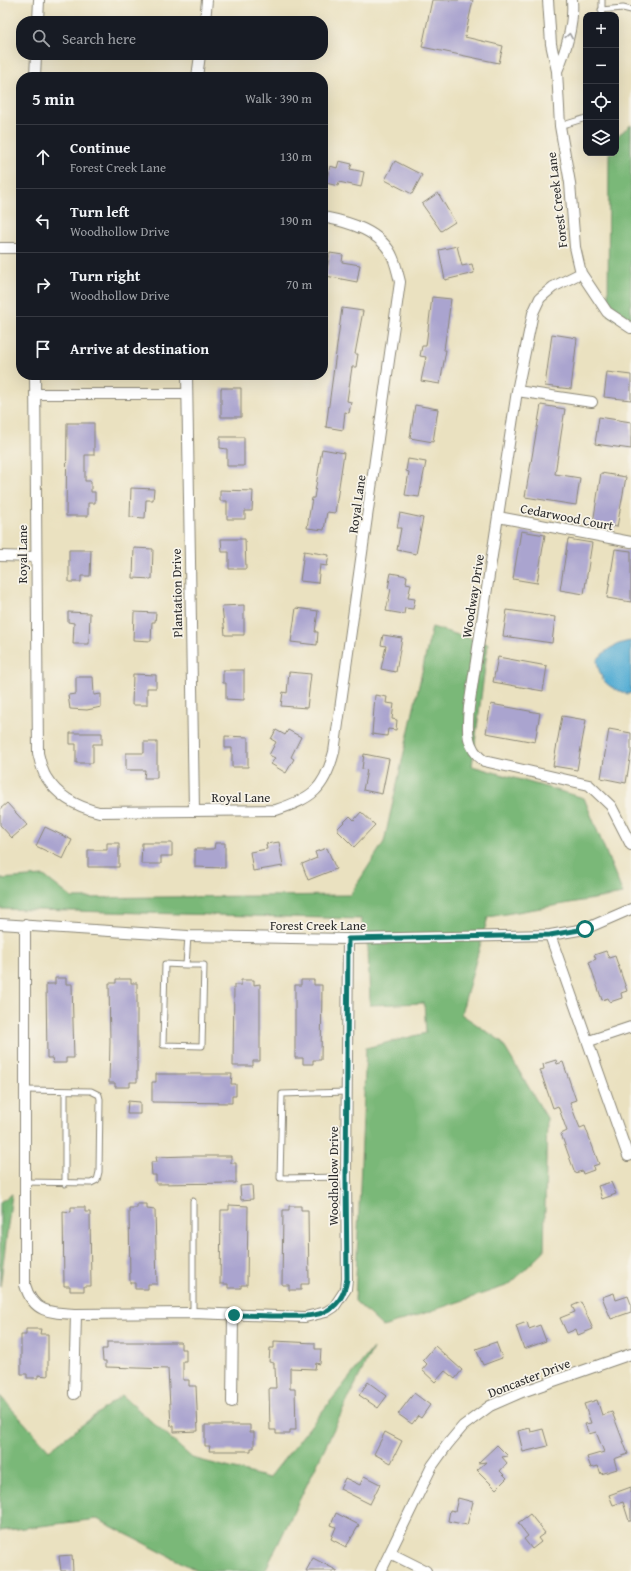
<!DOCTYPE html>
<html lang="en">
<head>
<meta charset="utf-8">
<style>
	:root { --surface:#171b24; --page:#20242c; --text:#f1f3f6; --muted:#9ea1a6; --line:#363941 }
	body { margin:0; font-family:"Gentium Book Plus",serif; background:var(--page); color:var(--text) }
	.controls { position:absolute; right:12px; top:12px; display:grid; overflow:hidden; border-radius:8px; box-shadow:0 4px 16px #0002 }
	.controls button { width:36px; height:36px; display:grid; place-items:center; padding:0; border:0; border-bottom:1px solid var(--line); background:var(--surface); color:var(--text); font:20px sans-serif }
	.stop { position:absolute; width:12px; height:12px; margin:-9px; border:3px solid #0f766e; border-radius:50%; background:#fff }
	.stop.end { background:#0f766e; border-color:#fff; box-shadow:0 1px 4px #0008 }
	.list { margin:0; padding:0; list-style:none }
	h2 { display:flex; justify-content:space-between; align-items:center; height:52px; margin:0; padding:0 16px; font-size:17px }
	h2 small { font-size:13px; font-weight:400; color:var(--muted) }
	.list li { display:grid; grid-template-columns:26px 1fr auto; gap:12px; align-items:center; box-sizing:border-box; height:64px; padding:0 16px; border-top:1px solid var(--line) }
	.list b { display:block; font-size:15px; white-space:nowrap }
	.list p { margin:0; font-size:13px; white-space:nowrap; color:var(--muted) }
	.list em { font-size:13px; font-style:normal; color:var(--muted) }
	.icon { flex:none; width:22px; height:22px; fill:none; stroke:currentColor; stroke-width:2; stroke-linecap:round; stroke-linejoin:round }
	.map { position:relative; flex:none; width:631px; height:1571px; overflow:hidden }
	.search { position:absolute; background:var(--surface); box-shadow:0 4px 16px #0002; left:16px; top:16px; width:312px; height:44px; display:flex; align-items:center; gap:10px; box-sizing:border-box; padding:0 14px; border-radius:16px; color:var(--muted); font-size:15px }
	.panel { position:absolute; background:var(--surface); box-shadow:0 4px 16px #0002; left:16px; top:72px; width:312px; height:308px; border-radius:16px }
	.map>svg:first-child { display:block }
</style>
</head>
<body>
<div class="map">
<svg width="631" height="1571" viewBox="0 0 631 1571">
	<rect width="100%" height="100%" fill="#f7f3e8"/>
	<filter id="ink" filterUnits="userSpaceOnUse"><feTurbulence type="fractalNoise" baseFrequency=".025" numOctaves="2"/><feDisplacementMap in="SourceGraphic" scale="8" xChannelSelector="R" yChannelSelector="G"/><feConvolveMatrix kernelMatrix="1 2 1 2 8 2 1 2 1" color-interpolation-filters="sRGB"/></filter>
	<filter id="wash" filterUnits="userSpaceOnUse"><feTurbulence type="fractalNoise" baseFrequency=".012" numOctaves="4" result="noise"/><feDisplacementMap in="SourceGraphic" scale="16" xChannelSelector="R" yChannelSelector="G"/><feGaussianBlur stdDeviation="0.9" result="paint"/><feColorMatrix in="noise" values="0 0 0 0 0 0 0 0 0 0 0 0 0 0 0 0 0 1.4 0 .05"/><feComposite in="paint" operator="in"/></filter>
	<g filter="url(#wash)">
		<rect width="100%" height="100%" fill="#eae1c0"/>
		<!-- forest -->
		<path fill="#7ab878" stroke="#527252" d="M631,125V327L608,315L609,153H616V137Z
			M432,627L488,644L472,766L584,798L623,894L488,917L461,1014L501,1041L547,1118L544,1251L509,1285L383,1327L355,1301L366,1048L426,1033L424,1003L370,1005L368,948L361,919L0,909V879L44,876L72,898L350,895L384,842Z
			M12,1194L11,1202L0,1287V1202Z
			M373,1348L265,1571H198L97,1519L0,1531V1396L49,1450L122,1395L192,1458L269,1478Z"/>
		<!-- water -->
		<path fill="#57aed4" stroke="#416c80" d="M631,641V693L628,694C607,687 600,682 597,660C606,649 617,643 631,641Z"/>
		<g id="blocks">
			<!-- building -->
			<path fill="#aaa4cf" d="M432,0H473L465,37L503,46L499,63L422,47Z
				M339,161L352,164L350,169L364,172L361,187L339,182L338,186L326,183L330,166L337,168Z
				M395,161L422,175L412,194L385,180Z
				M438,193L455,222L441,231L422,204Z
				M457,246L462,266L472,264L474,273L445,280L439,250Z
				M330,253L343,255L342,262L360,265L357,282L326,276Z
				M432,297L451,299L444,350H446L440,384L421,381L426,357L420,356L422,346H426Z
				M342,308L363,311L355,354H358L356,367H352L347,401L351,402L349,413L345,412L343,430L326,427Z
				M552,334L577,338L571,389L545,386Z
				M607,372L631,375V400L604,397Z
				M221,388H241V417H221Z
				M415,405L438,409L433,442L410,438Z
				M541,405L565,409L555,474L580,478L576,505L525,497Z
				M599,417L631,422V449L595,444Z
				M67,423H94V455H85V481H91V492H95V503H88V516H66Z
				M220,437H244V466H227V449L220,448Z
				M322,449L344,453L335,513L327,512L324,530L307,528L312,498H314Z
				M408,459L426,462L419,497L405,495L409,472L406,471Z
				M601,473L626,477L617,527L593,523Z
				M131,488L154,489L153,500H146L145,518L130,517Z
				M220,490L253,491L252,511H245V519H227V501H220Z
				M400,513L423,518L416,554L397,550L401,528H397Z
				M521,531L545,535L537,583L513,579Z
				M221,539H245L246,569H229V552H222Z
				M568,539L592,543L584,594L560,590Z
				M134,548L153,549L152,579L133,578Z
				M615,549L631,551V602L607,598Z
				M69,550H91L90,576H81V582H69Z
				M304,551L329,555L327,566L320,565L318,583L300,581Z
				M391,573L407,576L406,583L411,584L408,598L415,599L413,609L405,608L404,614L386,611L391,589L388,588Z
				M244,605V635H225L222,606Z
				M296,608L318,611L315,632H318L317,645L291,642Z
				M507,610L555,617L552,643L503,636Z
				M68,612L90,613L89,644H73L74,623L68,622Z
				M134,612L156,613L155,622H152L151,641L133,640Z
				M383,635L402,638L396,672L381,669L386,646L381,645Z
				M498,657L547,666L543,691L493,682Z
				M223,670H244V700L226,699V683H223Z
				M289,672L311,674L307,708L281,706L283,692L287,693Z
				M133,674L156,675V688H147V705H132Z
				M76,677H93L94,695L101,694V707L87,710L70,709L68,695L76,694Z
				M375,695L387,697L386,703L394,704L392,719L397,720L396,730L388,729L387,736L372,734Z
				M491,704L540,713L535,742L486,733Z
				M562,716L586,720L577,770L553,766Z
				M609,729L631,733V753L626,783L601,778Z
				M276,730L285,735L288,730L301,737L291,757L294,759L286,773L271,764L275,758L269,755L276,742L271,739Z
				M70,733H102V744H93V763H76V744H70Z
				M225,736L248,737V767H232V748H225Z
				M144,742H157V778H144L145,770H126V753H144Z
				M364,754L389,759L382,794L363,790L367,770L362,769Z
				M7,803L27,825L12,838L0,825V809Z
				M361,812L375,825L354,847L338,831V828L350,816L354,820Z
				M45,827L72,840L63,859L36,846Z
				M279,842L283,866L253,871L250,852L267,849L266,844Z
				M107,843H119V867H88V850H107Z
				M142,843H172V856H161V864H141Z
				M215,843H225V868L195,867V849H214Z
				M327,848L336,869L308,880L302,864L317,858L315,852Z
				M606,951L609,958L615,956L627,991L621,993L622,998L610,1002L608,998L602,1000L589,962L596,959L594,955Z
				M55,978H66V984H72L74,1058H66V1063H53L52,1058H47L46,984H55Z
				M116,979H131V983H137V1082H130V1087H115V1083H109L110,1042L109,983H116Z
				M241,980H254V985L260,984V1061H253V1066H233L234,985H241Z
				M301,980H314V985H322L321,1060H313V1064H303V1058H295V985H301Z
				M556,1060L557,1064L563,1062L576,1100L570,1102L575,1116L580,1128L585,1126L599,1164L593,1166L594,1170L583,1174L582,1171L575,1173L561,1134L567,1131L558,1106L553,1108L540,1070L544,1069L543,1064Z
				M156,1074H232L231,1084H236V1096H232V1103L152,1102V1082H156Z
				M128,1101L140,1102V1114H127Z
				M188,1156H231V1163H236V1183L156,1184V1175H152L151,1162H157L156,1157Z
				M611,1182L616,1194L602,1199L598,1186Z
				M252,1185L253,1199L241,1200L240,1186Z
				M137,1204H147V1209L155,1210L157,1284H148V1289H135V1283H130L129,1208H137Z
				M229,1205L248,1206L247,1285H241V1288H228V1284H220L221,1210H229Z
				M289,1206H301V1210H308L309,1284H301V1290H289V1285H282L283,1210H289Z
				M71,1207H85V1212H90L91,1286H84V1291H70V1286H64L63,1211L71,1212Z
				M614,1293L616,1300L628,1296L631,1304V1312L611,1319L602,1297Z
				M581,1302L593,1329L578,1335L576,1329L567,1333L560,1318L575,1312L572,1306Z
				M527,1322L529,1329L540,1325L546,1341L524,1349L516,1326Z
				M26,1329H41L40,1334H48V1376L38,1375V1378H27V1374H21V1335H26Z
				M274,1341L315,1343V1349H321L320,1364L316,1363L315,1369L290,1368V1389H295L296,1430H290V1434H276V1430H270L269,1388H276L275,1368H274V1363L269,1362L270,1348H274Z
				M107,1342H181V1349H186V1361H183V1380H189V1386H196L198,1431L174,1432V1426H171L168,1369L106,1367V1361H103L102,1349H107Z
				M496,1342L502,1358L483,1365L476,1349Z
				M435,1346L462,1370L455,1379L445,1371L435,1382L422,1370L427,1364L423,1360Z
				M368,1382L387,1396L378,1408L359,1395Z
				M414,1393L430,1405L421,1418L418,1416L412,1424L398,1414Z
				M597,1400L602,1415L612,1412L628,1454L614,1459L617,1469L601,1474L598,1466L591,1468L587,1457L604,1452L596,1432L589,1434L585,1424L591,1423L584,1404Z
				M205,1425H250V1432H254V1448H251V1451H209L210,1446H205Z
				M530,1428L531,1432L543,1429L548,1446L523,1452L518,1431Z
				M385,1432L402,1441L391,1463L374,1454Z
				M497,1445L508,1456L502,1457L507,1463L500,1471L507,1478L496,1489L477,1470L486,1462L478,1463Z
				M364,1476L380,1484L370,1504L340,1489L345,1478L360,1485Z
				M631,1487V1521H629L623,1502L613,1505L609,1495Z
				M458,1498L473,1502L467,1525L448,1521L450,1510L455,1511Z
				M336,1513L359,1525L346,1547L331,1539L336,1527L331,1525Z
				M530,1514L545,1533L538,1538L541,1542L532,1549L524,1539L528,1536L518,1523Z
				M72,1555L73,1571H61L59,1556Z
				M313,1558L338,1571H306Z"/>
		</g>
	</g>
	<g filter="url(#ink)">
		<use href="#blocks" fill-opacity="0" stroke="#8a8676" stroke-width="1"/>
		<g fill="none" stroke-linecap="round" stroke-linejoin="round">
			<!-- lane casing -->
			<g stroke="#8a8676" stroke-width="7">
				<path id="lane" d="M601,10L623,8L631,10
					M602,15V0
					M560,126L586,118
					M186,965H204L202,1046L163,1045L165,964L186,965L188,936
					M24,1090L91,1091L99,1095L100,1099L99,1172L97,1180L91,1183L24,1182
					M346,1177L280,1178L282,1094L346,1092
					M65,1184V1091
					M193,1201V1313"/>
			</g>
			<!-- street casing -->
			<g stroke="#8a8676" stroke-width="12">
				<path id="street" d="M548,0L551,44L557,71L560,126L570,183L575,247L581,273L607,312L631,328
					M38,21L39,0
					M205,21L207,0
					M557,71C567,48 574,25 572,0
					M35,77L36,55
					M197,77L200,55
					M0,248H21
					M581,273L553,287L540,298L533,313L517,391L469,707C467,729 465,747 484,761L589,785L611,806L631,845
					M35,375L38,753C40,761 42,771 46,777C58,797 78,807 99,812L276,810C312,798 324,790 334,752L400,282C398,274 396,265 393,258C382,231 349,222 323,217
					M187,375L194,810
					M517,391L592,402
					M35,394H187
					M498,517L631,542
					M0,556L35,557
					M0,924L188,936L348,939L550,935L585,929L631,909
					M25,925V1285C33,1313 51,1313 76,1314L74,1394
					M550,935L628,1156L631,1155
					M589,1041L631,1027
					M76,1314L193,1313L305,1317L326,1312L334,1307L346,1289L347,1279L346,1177L348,939
					M232,1402L233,1315
					M390,1553L426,1571
					M381,1571L432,1466L447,1445L463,1426L490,1406L522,1392L631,1354"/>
			</g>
			<!-- lane -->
			<use href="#lane" stroke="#fff" stroke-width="5"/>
			<!-- street -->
			<use href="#street" stroke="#fff" stroke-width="10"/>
		</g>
		<!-- one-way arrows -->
		<defs><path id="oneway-chevron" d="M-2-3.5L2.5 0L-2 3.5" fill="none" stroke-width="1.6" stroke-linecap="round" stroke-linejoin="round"/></defs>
		<use stroke="#a0a0a0" href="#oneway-chevron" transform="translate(569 36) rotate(-80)"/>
	</g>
	<g fill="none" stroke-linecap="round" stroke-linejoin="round" filter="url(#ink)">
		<!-- route -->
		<path stroke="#0f766e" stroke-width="5" d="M234,1315C249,1315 265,1316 280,1316C312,1317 341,1318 347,1279L346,1178L348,939L550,935L585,929"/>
	</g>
	<g text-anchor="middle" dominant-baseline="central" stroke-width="3.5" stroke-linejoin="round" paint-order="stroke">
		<!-- street labels -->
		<g font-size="13" fill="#2b2b2b" stroke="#f7f3e8">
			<text transform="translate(557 200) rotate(-97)">Forest Creek Lane</text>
			<text transform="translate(357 504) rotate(-82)">Royal Lane</text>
			<text transform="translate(567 517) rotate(11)">Cedarwood Court</text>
			<text transform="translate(22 554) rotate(-90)">Royal Lane</text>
			<text transform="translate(177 593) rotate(-91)">Plantation Drive</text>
			<text transform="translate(473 596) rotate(-81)">Woodway Drive</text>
			<text x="241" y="797">Royal Lane</text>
			<text x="318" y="925">Forest Creek Lane</text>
			<text transform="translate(333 1176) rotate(-90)">Woodhollow Drive</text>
			<text transform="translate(529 1378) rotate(-21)">Doncaster Drive</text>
		</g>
	</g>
</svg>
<div class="controls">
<button>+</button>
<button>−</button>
<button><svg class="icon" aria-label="locate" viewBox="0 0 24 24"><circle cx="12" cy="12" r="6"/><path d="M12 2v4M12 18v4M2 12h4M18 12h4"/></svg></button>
<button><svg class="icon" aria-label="layers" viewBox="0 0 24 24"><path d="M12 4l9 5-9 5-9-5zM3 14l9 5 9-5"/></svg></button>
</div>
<div class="stop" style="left:585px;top:929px"></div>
<div class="stop end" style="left:234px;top:1315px"></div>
<div class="search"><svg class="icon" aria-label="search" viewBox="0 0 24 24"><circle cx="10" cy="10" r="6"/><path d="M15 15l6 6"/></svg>Search here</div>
<section class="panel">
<h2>5 min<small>Walk · 390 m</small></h2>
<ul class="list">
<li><svg class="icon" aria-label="ahead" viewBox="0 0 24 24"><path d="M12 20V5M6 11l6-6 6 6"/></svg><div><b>Continue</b><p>Forest Creek Lane</p></div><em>130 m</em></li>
<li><svg class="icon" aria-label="left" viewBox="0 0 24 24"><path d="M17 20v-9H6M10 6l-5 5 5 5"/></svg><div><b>Turn left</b><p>Woodhollow Drive</p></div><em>190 m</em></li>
<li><svg class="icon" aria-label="right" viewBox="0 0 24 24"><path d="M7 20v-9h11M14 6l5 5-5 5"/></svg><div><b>Turn right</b><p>Woodhollow Drive</p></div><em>70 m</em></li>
<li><svg class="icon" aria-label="arrive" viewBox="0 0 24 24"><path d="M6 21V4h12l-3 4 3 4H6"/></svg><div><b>Arrive at destination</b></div></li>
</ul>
</section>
</div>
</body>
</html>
